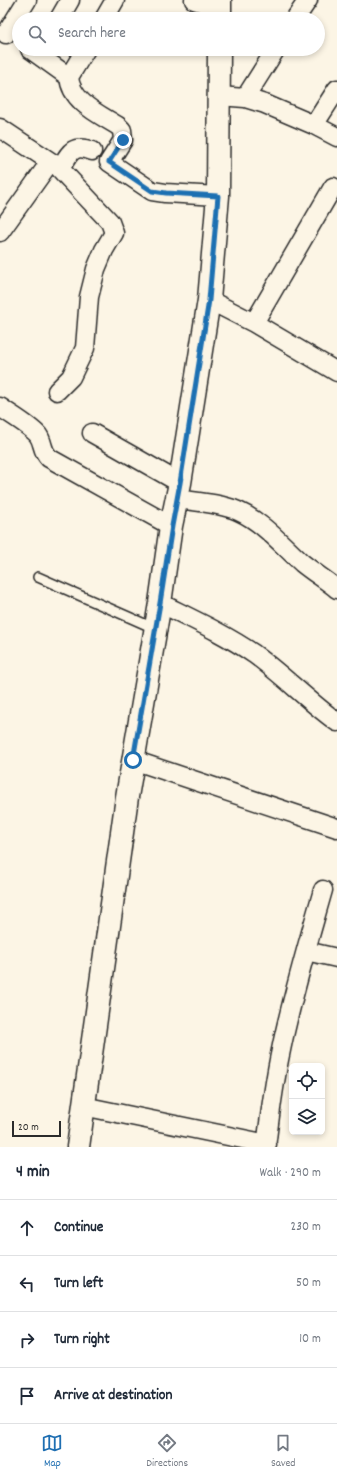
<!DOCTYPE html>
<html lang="en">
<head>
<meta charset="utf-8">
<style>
	:root { --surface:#fff; --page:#f2f2f3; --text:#1f2937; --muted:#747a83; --line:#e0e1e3; --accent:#1f6fb2 }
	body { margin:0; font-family:Dekko,sans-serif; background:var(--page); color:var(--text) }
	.controls { position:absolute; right:12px; bottom:12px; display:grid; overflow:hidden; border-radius:6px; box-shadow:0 2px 6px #0003 }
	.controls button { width:36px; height:36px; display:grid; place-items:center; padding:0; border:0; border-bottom:1px solid var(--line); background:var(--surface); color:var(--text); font:20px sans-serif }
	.scale { position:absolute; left:12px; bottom:10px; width:49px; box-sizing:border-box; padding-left:4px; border:2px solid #2b2b2b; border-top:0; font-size:11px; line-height:14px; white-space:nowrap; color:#2b2b2b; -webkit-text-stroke:3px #fcf5e5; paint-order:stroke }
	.stop { position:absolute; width:12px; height:12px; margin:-9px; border:3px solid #1f6fb2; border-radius:50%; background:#fff }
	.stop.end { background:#1f6fb2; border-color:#fff; box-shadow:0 1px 4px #0008 }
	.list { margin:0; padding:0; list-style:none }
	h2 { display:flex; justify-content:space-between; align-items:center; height:52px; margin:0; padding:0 16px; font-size:17px }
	h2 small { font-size:13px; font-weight:400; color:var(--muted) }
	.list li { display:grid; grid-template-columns:26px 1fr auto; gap:12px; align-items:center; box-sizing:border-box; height:56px; padding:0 16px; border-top:1px solid var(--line) }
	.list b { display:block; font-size:15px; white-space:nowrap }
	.list em { font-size:13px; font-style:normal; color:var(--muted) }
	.icon { flex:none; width:22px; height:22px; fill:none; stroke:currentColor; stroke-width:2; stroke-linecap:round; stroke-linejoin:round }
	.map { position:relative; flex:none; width:337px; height:1147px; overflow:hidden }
	.search { position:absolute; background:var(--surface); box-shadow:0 2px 6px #0003; left:12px; right:12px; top:12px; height:44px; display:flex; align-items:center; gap:10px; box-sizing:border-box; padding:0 14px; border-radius:22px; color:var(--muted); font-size:15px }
	.sheet { height:276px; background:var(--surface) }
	nav { display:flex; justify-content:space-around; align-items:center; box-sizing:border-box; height:56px; border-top:1px solid var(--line); background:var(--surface); font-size:11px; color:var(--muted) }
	nav a { display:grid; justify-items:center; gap:2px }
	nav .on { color:var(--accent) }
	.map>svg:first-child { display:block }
</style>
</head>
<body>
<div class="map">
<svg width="337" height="1147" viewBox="0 0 337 1147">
	<rect width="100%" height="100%" fill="#fcf5e5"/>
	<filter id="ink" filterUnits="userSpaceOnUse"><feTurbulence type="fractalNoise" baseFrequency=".025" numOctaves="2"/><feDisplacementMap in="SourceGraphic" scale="8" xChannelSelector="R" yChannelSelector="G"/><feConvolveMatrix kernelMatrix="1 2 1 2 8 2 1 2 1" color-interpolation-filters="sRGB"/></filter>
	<g filter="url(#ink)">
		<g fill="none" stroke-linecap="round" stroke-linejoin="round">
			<!-- lane casing -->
			<g stroke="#2b2b2b" stroke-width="12">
				<path id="lane" d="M38,577L156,629"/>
			</g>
			<!-- street casing -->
			<g stroke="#2b2b2b" stroke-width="21">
				<path id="street" d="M194,0L220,8
					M59,19L70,0
					M104,19L115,0
					M295,19L308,0
					M6,34L27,0
					M30,49L69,77C71,102 99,114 118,126L122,130L123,140L109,162L152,191L165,193L218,196
					M69,77L86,49
					M219,96L245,98L265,104L314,125L337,137
					M245,98L276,49
					M314,125L337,89
					M0,128L60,168
					M0,232L50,162
					M209,300L254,323L337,372
					M254,323L333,187
					M57,391L71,377L85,348L89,297L96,269L104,250L114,233L110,222L60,169C69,154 72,143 92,151
					M0,407C11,415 29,425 38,435C44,443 41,450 49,458L171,526
					M92,433L180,483
					M177,499C197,502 219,503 238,511C263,522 282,545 302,563C313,572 326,580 337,589
					M160,603C192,619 225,634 254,654C283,675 308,701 337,722
					M133,760L337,828
					M306,951L337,958
					M83,1106L267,1144
					M266,1147C270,1114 274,1082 281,1050C292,996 308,943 323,890"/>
			</g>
			<!-- secondary casing -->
			<g stroke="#2b2b2b" stroke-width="25">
				<path id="secondary" d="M220,19V0
					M78,1147L127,797L160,603L171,526L180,483L209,300L218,196L219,49"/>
			</g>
			<!-- lane -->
			<use href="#lane" stroke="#fcf5e5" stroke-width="9"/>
			<!-- street -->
			<use href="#street" stroke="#fcf5e5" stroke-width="18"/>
			<!-- secondary -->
			<use href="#secondary" stroke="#fcf5e5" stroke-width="22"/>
		</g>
	</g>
	<g fill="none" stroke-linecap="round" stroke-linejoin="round" filter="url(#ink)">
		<!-- route -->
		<path stroke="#1f6fb2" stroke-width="5" d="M123,140L109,162L152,191L166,193L218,196L209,300L180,483L172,526L160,603L133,760"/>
	</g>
</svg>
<div class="controls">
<button><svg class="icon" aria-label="locate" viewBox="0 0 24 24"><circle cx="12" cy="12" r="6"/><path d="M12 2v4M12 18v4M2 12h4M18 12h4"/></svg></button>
<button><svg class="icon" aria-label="layers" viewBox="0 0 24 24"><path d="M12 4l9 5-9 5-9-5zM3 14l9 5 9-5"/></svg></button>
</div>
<div class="scale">20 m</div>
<div class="stop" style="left:133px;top:760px"></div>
<div class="stop end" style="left:123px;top:140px"></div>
<div class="search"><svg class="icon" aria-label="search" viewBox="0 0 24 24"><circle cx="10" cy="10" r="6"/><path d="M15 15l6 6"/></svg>Search here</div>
</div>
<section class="sheet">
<h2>4 min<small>Walk · 290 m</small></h2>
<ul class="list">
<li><svg class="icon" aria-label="ahead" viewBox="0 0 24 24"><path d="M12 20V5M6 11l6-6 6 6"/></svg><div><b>Continue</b></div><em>230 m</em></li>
<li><svg class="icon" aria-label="left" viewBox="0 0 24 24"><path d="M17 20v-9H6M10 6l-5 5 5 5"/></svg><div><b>Turn left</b></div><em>50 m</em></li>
<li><svg class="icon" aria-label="right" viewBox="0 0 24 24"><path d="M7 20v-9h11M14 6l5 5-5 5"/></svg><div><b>Turn right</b></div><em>10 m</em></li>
<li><svg class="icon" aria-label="arrive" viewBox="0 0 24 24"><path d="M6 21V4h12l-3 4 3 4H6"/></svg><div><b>Arrive at destination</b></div></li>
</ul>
</section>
<nav>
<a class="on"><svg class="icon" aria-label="map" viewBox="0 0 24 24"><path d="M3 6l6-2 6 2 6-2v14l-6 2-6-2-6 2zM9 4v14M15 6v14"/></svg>Map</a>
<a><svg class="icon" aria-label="directions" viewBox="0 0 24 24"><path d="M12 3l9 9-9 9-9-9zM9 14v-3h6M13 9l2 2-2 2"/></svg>Directions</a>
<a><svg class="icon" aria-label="saved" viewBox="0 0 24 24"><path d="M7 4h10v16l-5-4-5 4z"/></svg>Saved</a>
</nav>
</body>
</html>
